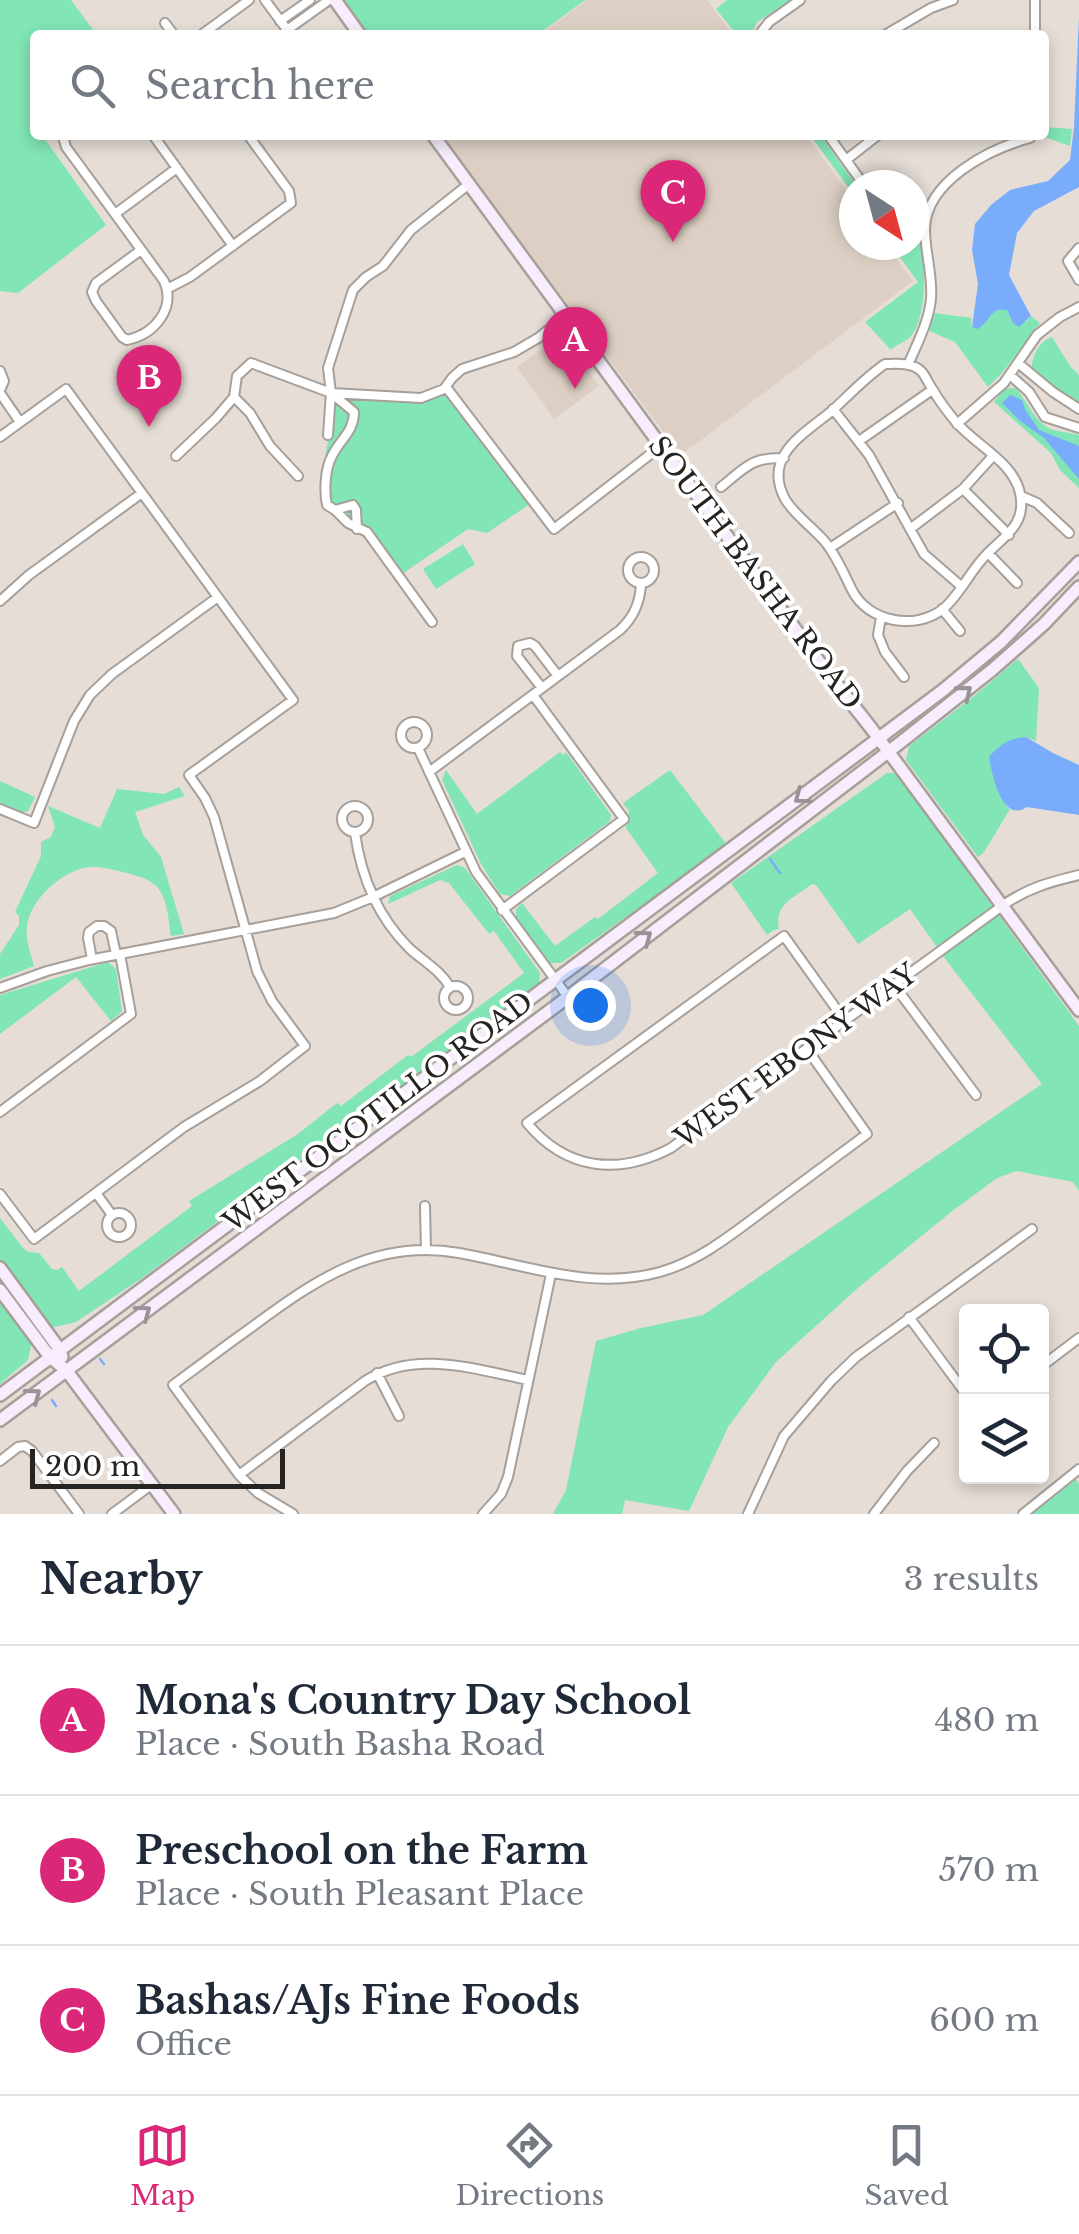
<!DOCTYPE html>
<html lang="en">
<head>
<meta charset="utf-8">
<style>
	:root { --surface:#fff; --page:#f2f2f3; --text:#1f2937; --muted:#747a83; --line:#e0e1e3; --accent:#db2777 }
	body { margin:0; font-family:"Libre Baskerville",serif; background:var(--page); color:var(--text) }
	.controls { position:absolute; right:30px; bottom:30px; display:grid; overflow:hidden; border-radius:10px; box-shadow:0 5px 15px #0003 }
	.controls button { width:90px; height:90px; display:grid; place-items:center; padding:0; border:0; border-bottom:2px solid var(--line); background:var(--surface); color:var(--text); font:50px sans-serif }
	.compass { position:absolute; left:839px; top:170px; width:90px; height:90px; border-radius:50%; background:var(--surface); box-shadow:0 5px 15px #0003; rotate:144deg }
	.scale { position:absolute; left:30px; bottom:25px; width:255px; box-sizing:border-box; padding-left:10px; border:5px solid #262320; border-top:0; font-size:28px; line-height:35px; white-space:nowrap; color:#262320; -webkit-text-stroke:8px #fff; paint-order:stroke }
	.you { position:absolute; left:590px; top:1005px; width:35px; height:35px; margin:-25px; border:8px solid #fff; border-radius:50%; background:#1a73e8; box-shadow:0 0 0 15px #1a73e833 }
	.badge { display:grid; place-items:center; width:65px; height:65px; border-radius:50%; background:var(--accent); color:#fff; font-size:32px; font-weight:700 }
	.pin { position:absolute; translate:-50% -82px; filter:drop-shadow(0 2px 5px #0008) }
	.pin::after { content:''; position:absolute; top:52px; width:35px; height:30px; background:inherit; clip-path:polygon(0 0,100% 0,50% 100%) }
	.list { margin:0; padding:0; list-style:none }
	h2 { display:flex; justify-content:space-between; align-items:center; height:130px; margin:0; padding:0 40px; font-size:42px }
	h2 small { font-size:32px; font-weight:400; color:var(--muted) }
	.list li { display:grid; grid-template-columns:65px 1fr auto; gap:30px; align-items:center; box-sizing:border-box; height:150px; padding:0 40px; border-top:2px solid var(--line) }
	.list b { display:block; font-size:38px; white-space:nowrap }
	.list p { margin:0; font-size:32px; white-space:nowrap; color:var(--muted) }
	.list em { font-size:32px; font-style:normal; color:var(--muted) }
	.icon { flex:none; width:55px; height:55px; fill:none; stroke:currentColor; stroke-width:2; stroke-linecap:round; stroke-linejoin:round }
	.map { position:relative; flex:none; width:1079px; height:1514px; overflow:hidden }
	.search { position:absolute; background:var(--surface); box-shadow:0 5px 15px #0003; left:30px; right:30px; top:30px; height:110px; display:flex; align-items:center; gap:25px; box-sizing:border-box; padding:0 35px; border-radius:10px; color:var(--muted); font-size:38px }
	.sheet { height:580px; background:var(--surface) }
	nav { display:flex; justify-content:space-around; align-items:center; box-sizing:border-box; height:140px; border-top:2px solid var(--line); background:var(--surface); font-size:28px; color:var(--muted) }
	nav a { display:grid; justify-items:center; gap:5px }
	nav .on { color:var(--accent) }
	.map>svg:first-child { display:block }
</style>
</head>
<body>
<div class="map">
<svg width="1079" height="1514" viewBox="0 0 1079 1514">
	<rect width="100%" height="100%" fill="#e5ddd6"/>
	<!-- built -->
	<path fill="#ddcfc3" d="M587,0H707L733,35H539Z
		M440,135H806L854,201V245H886L913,281L681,455Z
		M562,335L599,386L554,419L517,367Z"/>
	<!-- green -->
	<path fill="#81e5b5" d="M0,0H71L97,35H35V115L31,119L35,125V135H42L106,225L18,293L0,291Z
		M341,0H585L537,35H366Z
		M727,0H791L757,22L751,35H737L716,9Z
		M1044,127L1072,129L1070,146L1039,135H1044Z
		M810,135H820L856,185H854V195Z
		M914,231C928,250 928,320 910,337C904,343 897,343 891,350L865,322L918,282L891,245H914Z
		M1001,308L1007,310L1013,323L1026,322L1031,316L1040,323L1002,373L988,387L955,342L927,330L934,313L972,318L971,326L977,328C988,324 989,312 1001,308Z
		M1052,337L1070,366L1079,375V405L1031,370C1033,355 1038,342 1052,337Z
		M446,387L533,502L487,533L468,529L399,576L367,533L327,505L322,472L329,436L333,392L421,398Z
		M1015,388C1027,399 1032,418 1047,427C1055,432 1069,432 1079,435V488L1060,470L1051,453L994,402L1004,389Z
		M463,544L475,564L436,589L423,569Z
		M1018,659L1039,688L1036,741L1026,737L1006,806L1010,809L984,852L978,857L906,760L909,746L973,697Z
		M560,752L563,755L566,752L611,815L610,821L510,896L500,894L481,864L442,780L446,770L477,814Z
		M670,770L727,845L561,963H550L516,917V909L522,903L555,946L595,917L598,919L658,873L626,828L629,811L623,803Z
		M887,773H894L900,779L1079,1026V1191L1073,1182L1017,1171L997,1178L951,1212L859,1287L776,1362L728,1427L689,1511L625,1500L622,1514H553L566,1490L596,1341L641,1328L703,1315L1042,1084L949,964L910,909L858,944L816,885L812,884C794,898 774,904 779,929L774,930L767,935L731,883Z
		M0,781L35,797L28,811L22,813L0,804Z
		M179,787L185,796L135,812L143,835L161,857L184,934L171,936C168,919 168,897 155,885C147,877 130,874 119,871C109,869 99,866 89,867C64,870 33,897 28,921C24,937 30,951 34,966L0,979V954L19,925V916L15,912L41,856V842L51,837L55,827L48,806L100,828L117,789L164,794Z
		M457,865L465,868L540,973L539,983L142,1278L76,1322L50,1328L0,1260V1218L24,1249L29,1252L39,1253L52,1269L57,1270L62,1267L79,1291L192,1206L189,1201L298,1134L337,1103L341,1106L408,1055L411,1057L524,973L494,931L489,934L449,883L440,880L388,904L390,896Z
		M108,962L116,969L122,1011L111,1021L76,977L0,1034V995Z
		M0,1297L32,1340L28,1360L0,1384Z
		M1076,1479L1079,1484V1514H1032Z"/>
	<!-- water -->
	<path fill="#79adfc" d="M1079,16V187L1034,211L1017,233L1009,275L1031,316L1019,327L1013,323L1007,310C990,306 990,323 977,329L972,327L978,284L972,250L975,224L991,205L1010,190L1048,181L1070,160L1074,127Z
		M1010,395L1022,400L1025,409L1039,430L1079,446V479L1043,437L1020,421L1002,403Z
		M1026,737L1053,753L1079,765V815L1027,807C1002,824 992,775 989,757C1000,744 1010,738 1026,737Z"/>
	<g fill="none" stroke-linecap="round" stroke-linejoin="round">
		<!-- stream -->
		<path stroke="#79adfc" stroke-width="2.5" d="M770,859L780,873
			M100,1359L104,1364
			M52,1400L56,1406"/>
		<!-- street casing -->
		<g stroke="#a79f99" stroke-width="12">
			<path id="street" d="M265,0L291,35
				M280,21L310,0
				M165,23L174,35
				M287,30L329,0
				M201,35L249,0
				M759,35L769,22L800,0
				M885,35L931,8L953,0
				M1035,35V0
				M67,135L64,140L66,147L164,281C176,308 155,334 127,340L122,337L96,301L92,292L96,283L141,250
				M153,135L233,246
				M828,135L864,185
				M846,160L878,135
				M115,214L177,168
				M1079,248L1068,261L1079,280
				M167,289L190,277L291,203L289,191L248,135
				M1018,363L1053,392L1079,409
				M885,364C896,364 912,362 921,371C926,376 929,385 933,390C939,401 947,411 955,421C975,445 1013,461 1020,493C1027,525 1004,536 986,555C970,571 960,595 943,609C915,631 868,622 852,590C844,574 837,557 826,543C814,528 795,516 785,499C761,454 808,432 834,409C851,393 866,377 885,364Z
				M908,365C917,344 929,321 931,299C933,275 925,253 925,229C926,181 989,149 1030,138V135
				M0,371L4,381L0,390
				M1010,375L1029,392L1045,417L1079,428
				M446,387L554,529L661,446
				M0,393L20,422
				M331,393L354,412C354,432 340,439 332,456C325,469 324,491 327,505L335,510L348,523L367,532L432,622
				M234,397L250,413L270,446L298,476
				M833,409L869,455L924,554L961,586
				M957,424L1004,383L1037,335L1060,317L1079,307
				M328,435L331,393L328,368L353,290L366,277L383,266L411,230L469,184
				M0,437L66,389L293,700L189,775L205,798L214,817L257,971L272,1001L305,1046L260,1081L184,1127L34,1239L0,1194
				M859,441L932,390
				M176,456L216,418L234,397L237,376L251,363L331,393L421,398L444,389L452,378L462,369L514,352L538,338L566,316
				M721,487C745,468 751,457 784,458
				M963,489L1009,535
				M1021,496L1037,503L1069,533
				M335,510L353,505L356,510L357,529
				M910,529L963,489L993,456
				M830,548L898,503
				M988,553L1017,583
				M628 570a13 13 0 1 1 26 0a13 13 0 1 1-26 0Z
				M0,601L29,575L142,493
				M942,609L960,631
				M881,617L878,635L885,652L904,677
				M542,688L517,656L518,646L530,643L535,646L558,676
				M401 735a13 13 0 1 1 26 0a13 13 0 1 1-26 0Z
				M418,748L476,872L568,997
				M429,772L620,630C634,617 640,603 641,584
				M342 819a13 13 0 1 1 26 0a13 13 0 1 1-26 0Z
				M0,809L34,823L74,721L90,695L112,674L218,597
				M355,833C361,876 377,916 409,948C423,961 440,970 450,987
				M502,910L624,819L533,695
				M92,959L88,938L89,932L97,926H104L111,931L116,954
				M894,985L976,1095
				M444 998a12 12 0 1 1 24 0a12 12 0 1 1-24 0Z
				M0,988L47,971L89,960L334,913L373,897L465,852
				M845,1021L784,936L527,1123C566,1170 618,1176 671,1148C781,1067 892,986 1002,906C1027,888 1050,882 1079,875
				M0,1112L131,1014L120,954
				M96,1193L112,1215
				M425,1206L426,1250
				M107 1225a12 12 0 1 1 24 0a12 12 0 1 1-24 0Z
				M909,1317L966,1394
				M1042,1366L1079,1338
				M377,1373L399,1416
				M0,1461L18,1447L25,1446L32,1451L79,1514
				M239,1475L365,1381C415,1349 474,1369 528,1380
				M112,1514L151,1485
				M293,1514L258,1493L239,1475L173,1385C199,1366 225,1346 252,1327C315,1280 376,1238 459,1253C526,1265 591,1291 660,1272C702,1260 736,1231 770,1206C802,1182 835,1158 867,1134L807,1049
				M483,1514L501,1494L508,1477L551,1274
				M748,1514L784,1436L831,1381L856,1357L1032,1229
				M874,1514L907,1471L934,1443
				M1023,1514L1079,1469"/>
		</g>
		<!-- secondary casing -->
		<g stroke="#a79f99" stroke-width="16">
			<path id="secondary" d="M335,0L360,35
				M433,135L823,667L871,728L1079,1010
				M0,1268L60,1350L62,1357
				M0,1290L50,1357L66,1370L174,1514
				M0,1395L942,691L1001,642L1079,562
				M0,1420L568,997L901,742L992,670L1044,624L1079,587"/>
		</g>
		<!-- street -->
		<use href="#street" stroke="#fff" stroke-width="8"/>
		<!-- secondary -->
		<use href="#secondary" stroke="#f7edfc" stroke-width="11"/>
	</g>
	<!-- one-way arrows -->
	<defs><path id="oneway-chevron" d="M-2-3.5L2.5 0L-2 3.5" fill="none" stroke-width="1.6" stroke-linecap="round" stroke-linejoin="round" transform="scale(2.5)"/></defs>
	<g stroke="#999299">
		<use href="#oneway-chevron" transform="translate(965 692) rotate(-39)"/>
		<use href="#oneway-chevron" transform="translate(801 797) rotate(143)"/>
		<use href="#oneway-chevron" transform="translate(645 937) rotate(-37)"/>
		<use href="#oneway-chevron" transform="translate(144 1312) rotate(-37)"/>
		<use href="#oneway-chevron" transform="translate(34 1395) rotate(-37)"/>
	</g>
	<g text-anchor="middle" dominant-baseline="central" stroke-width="8" stroke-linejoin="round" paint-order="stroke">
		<!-- street labels -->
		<g font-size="28" fill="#262320" stroke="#fff">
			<text transform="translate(755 573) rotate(53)">SOUTH BASHA ROAD</text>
			<text transform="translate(796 1056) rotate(-36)">WEST EBONY WAY</text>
			<text transform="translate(378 1112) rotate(-37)">WEST OCOTILLO ROAD</text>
		</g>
	</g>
</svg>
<div class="controls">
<button><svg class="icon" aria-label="locate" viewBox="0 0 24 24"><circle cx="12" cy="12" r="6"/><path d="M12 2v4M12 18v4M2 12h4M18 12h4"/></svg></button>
<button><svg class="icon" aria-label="layers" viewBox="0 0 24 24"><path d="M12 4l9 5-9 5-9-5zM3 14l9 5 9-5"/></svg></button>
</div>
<svg class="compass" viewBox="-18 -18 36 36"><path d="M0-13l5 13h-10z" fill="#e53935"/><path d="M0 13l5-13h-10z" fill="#747a83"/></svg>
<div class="scale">200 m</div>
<div class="you"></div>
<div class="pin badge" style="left:575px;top:389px">A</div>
<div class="pin badge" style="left:149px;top:427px">B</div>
<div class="pin badge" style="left:673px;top:242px">C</div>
<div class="search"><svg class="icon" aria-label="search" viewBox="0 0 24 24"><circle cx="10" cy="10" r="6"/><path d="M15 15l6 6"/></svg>Search here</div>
</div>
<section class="sheet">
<h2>Nearby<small>3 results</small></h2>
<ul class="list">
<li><span class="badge">A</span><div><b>Mona's Country Day School</b><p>Place · South Basha Road</p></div><em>480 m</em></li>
<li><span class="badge">B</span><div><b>Preschool on the Farm</b><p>Place · South Pleasant Place</p></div><em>570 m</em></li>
<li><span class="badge">C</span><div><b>Bashas/AJs Fine Foods</b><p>Office</p></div><em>600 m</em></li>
</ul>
</section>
<nav>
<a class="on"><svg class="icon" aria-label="map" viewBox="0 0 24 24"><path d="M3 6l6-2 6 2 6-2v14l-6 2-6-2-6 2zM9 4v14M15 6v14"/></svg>Map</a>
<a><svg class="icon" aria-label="directions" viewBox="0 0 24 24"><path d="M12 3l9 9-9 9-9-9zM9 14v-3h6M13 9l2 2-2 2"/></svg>Directions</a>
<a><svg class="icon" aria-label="saved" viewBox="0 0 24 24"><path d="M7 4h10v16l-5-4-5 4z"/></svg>Saved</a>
</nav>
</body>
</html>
